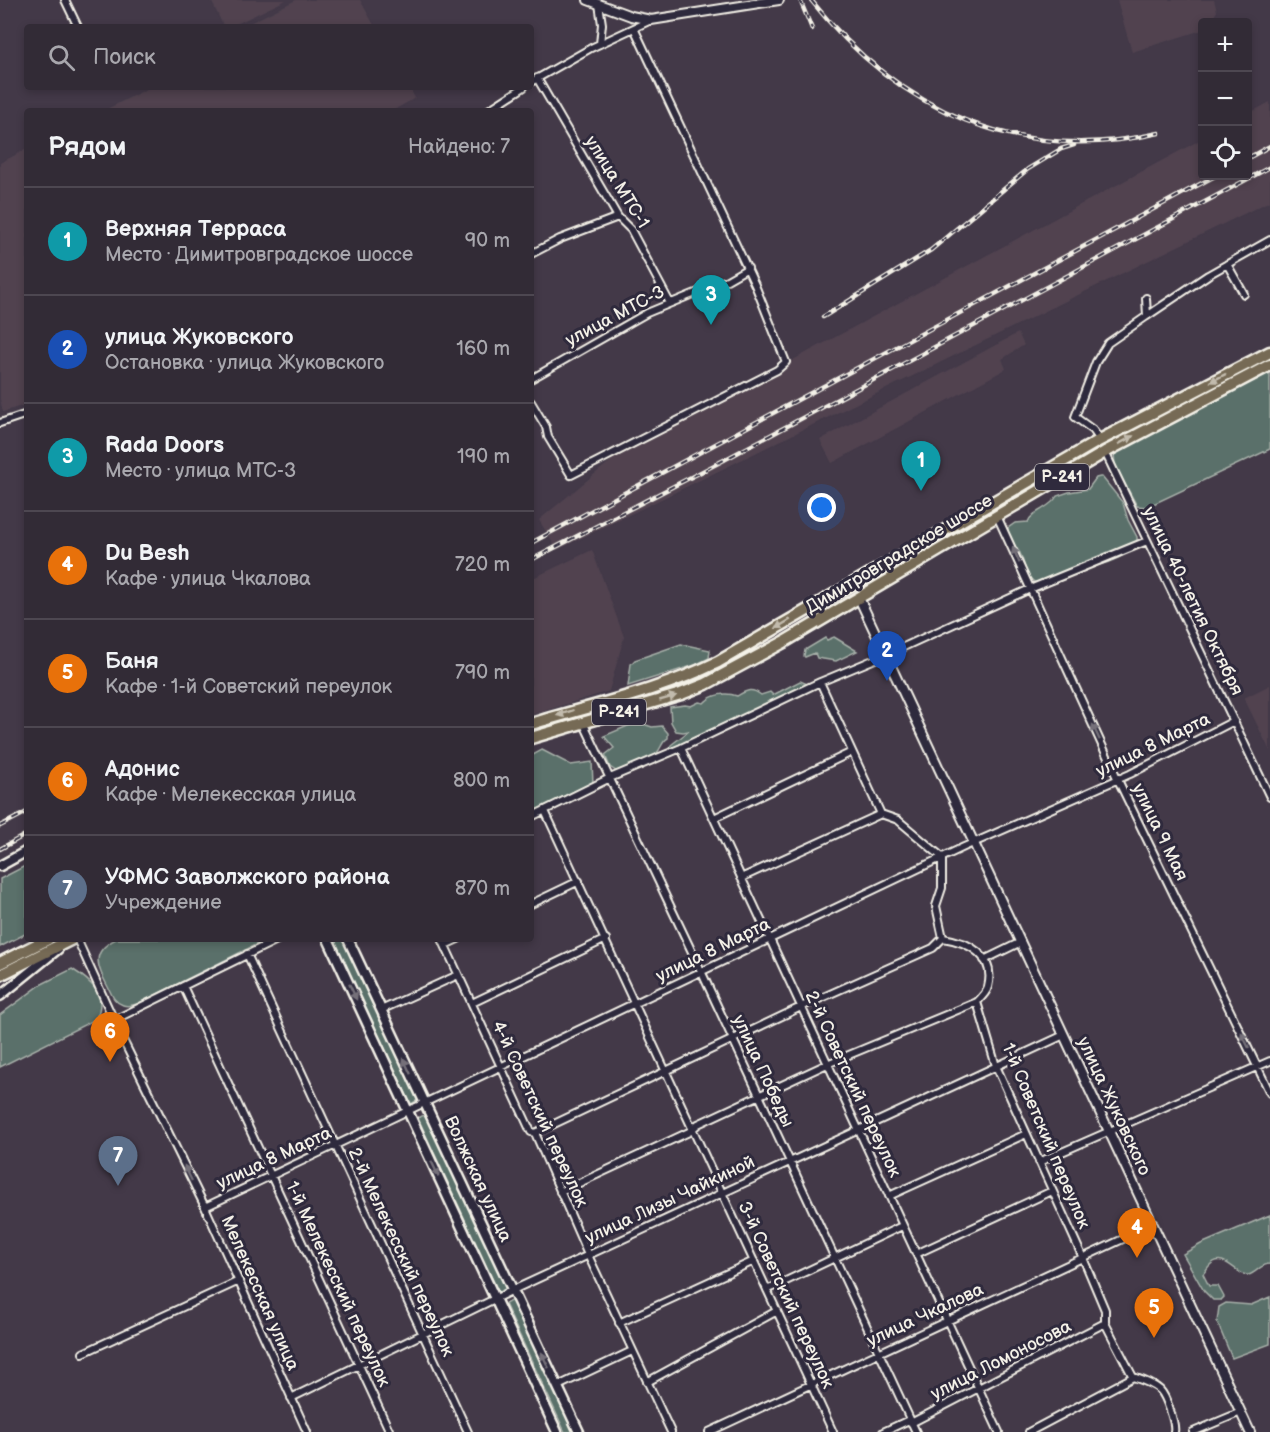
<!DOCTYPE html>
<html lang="ru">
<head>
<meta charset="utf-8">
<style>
	:root { --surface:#322b36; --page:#3d3742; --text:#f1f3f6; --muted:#a8a7ad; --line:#4d4751; --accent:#ffd166 }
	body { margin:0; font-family:"Balsamiq Sans",sans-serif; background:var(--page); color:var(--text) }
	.controls { position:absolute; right:18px; top:18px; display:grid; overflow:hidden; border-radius:6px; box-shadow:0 3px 9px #0003 }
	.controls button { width:54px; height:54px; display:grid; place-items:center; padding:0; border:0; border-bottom:2px solid var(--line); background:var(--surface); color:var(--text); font:30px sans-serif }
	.you { position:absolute; left:822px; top:508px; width:21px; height:21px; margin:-15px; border:4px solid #fff; border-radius:50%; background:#1a73e8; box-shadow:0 0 0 9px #1a73e833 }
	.badge { display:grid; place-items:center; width:39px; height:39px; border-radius:50%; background:var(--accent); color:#fff; font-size:20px; font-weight:700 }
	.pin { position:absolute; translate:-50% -50px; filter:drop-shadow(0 2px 3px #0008) }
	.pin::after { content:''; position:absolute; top:32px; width:21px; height:18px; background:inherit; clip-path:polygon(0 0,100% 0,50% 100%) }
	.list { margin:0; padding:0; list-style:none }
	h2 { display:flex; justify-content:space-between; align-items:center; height:78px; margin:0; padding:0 24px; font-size:26px }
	h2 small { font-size:20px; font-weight:400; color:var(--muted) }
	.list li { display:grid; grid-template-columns:39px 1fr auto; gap:18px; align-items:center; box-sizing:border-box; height:108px; padding:0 24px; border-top:2px solid var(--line) }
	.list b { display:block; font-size:22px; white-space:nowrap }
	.list p { margin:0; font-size:20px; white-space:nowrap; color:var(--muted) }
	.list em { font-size:20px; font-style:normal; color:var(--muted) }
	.icon { flex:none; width:33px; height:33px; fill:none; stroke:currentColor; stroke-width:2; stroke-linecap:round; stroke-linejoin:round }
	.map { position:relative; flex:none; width:1270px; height:1432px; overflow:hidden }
	.search { position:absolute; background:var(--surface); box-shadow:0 3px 9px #0003; left:24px; top:24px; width:510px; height:66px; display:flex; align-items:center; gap:15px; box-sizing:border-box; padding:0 21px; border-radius:6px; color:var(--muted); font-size:22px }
	.panel { position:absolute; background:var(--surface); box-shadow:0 3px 9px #0003; left:24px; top:108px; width:510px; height:834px; border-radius:6px }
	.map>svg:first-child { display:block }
</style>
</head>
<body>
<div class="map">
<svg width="1270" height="1432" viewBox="0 0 1270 1432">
	<rect width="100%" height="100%" fill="#433948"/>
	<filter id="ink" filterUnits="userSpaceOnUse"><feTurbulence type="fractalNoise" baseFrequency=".0167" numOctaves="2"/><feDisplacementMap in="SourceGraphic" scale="12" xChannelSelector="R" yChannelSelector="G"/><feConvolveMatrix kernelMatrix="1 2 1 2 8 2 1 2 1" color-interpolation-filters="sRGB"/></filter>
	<g filter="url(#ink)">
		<!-- built -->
		<path fill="#514350" d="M211,0H286L230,27H224Z
			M296,0H360L375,27H242Z
			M1117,0H1214L1217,11L1211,22H1202V30L1132,52Z
			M151,87H409L415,98L392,111H103Z
			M1270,102V201L557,550L539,520L619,454L1202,139V176H1248V114Z
			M27,149V404L3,412L0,399V163Z
			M1018,333L1024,345L1002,359L1006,369L832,463L820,440Z
			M592,550L624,637L609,691L531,715V579Z
			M1270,685V751L1244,698Z"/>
		<!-- green -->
		<path fill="#5a706a" stroke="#a7b0a9" stroke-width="1.5" d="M1270,372V449L1147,507L1137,506L1115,465L1114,454L1118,450Z
			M1100,477H1102L1123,503L1128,520L1137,537V545C1128,555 1109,563 1096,566C1087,568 1077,567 1068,569C1055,574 1053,591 1038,584C1024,577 1026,566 1020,553C1017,548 1012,543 1008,539V528L1015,523L1028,522C1033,510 1050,509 1057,496L1069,492L1088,489L1096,478Z
			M834,637L857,651L836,661L817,658L815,653L805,657L804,656L805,650L825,638L827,640Z
			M681,644L710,650L709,658L695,665L628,686L631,664L635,660Z
			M800,681L807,684L806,688L784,703L724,732L667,752L671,745L689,731L683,732L676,731L671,722L670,707L685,705L691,706L699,702L704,703C712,694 726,692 737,696C746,691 751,687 761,695L770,692L773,695Z
			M637,722L652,727L662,726L668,733V738C661,742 662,748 656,754C647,763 632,768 620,774L610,767L605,755L614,748L604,736Z
			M542,750L571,765L592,762L593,784L531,816V756Z
			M27,865V933L0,947V879Z
			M116,939H267L137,1004C132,1005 128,1007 123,1005C114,1002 112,995 108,987C97,966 90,952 116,939Z
			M333,939H344L418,1100L411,1104Z
			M72,969C91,981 108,995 96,1019L0,1067V1015L42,984Z
			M426,1114L508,1289L499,1293L418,1118Z
			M1270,1215V1264C1260,1264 1257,1273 1248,1275C1237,1277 1224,1249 1209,1266C1207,1268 1206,1271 1203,1274L1209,1286H1218L1224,1297L1221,1300H1213L1204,1291L1183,1254L1201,1244Z
			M1270,1297V1344L1232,1358L1217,1322L1219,1307L1226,1303L1251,1305Z
			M514,1299L575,1432H565L505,1304Z"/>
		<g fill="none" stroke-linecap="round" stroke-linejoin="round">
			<!-- minor casing -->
			<g stroke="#f4f1e8" stroke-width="10">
				<path id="minor" d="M65,0L78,27
					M599,4L602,24L600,44
					M537,78L618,217L631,230L670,303
					M531,82L591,48L651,20
					M487,111L524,87
					M531,254L560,239L618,217
					M1227,264L1244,294
					M1147,316L1208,275L1270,240
					M531,379L647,313L727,280L748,268
					M531,402L546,427L548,437L571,475L777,370L786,362L755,285L634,28
					M0,423L27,414
					M1100,440L1093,430L1075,417L1096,362L1108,343L1147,316L1146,298
					M1105,452L1270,797
					M997,516L1118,780L1270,1093
					M820,682L881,814L898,820L942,857V888L936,906L943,938C969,942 996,956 988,987C987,992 981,998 977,1002L996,1066L1083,1258L1105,1310V1323L1133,1377C1142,1380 1152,1383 1160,1390C1166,1396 1176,1424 1174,1432
					M583,722L702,973L916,1432
					M681,748L999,1432
					M545,811L833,1432
					M531,817L610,778L681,748L820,682L897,650L1030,589L1147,541
					M714,818L852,752
					M741,878L881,814
					M531,904L579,881
					M77,939L122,1038L205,1207L307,1432
					M442,939L531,1132L535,1133L588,1255L671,1432
					M445,945L458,939
					M247,954L468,1432
					M984,960L1021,942
					M183,986L390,1432
					M472,1003L606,939
					M381,1010L458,975
					M114,1020L279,939
					M535,1133L801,1007L933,948L943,938
					M1039,1162L1270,1061
					M560,1192L689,1132L698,1124L827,1064L977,1002
					M889,1196L1026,1134
					M205,1207L964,847L1130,774L1234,721
					M916,1254L1052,1191
					M767,1290L902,1226
					M619,1323L754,1261
					M83,1353L239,1281
					M647,1382L777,1311
					M558,1386L632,1351
					M291,1398L513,1290L1064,1035
					M911,1423L1105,1323
					M709,1432L1153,1225
					M883,1432L909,1420
					M1029,1432L1133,1377
					M1193,1432L1241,1412"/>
			</g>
			<!-- tertiary casing -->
			<g stroke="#f4f1e8" stroke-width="12">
				<path id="tertiary" d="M588,0L631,16L651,20L779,0
					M859,598L1250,1432"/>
			</g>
			<!-- secondary casing -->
			<g stroke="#f4f1e8" stroke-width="13">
				<path id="secondary" d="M0,866L27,851
					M328,939L557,1432
					M348,939L579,1432
					M0,996L58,949"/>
			</g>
			<!-- trunk casing -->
			<g stroke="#f4f1e8" stroke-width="15">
				<path id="trunk" d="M531,724C593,705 659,691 718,662L1100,440L1270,352
					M531,738L681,694L706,684L784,642L1105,452L1270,365
					M0,963L48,939
					M0,975L72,939"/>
			</g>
			<!-- minor -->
			<use href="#minor" stroke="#2f2a3d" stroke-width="6"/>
			<!-- tertiary -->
			<use href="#tertiary" stroke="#2f2a3d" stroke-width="8"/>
			<!-- secondary -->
			<use href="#secondary" stroke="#2f2a3d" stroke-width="8"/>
			<!-- trunk -->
			<use href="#trunk" stroke="#766a54" stroke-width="10"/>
			<!-- rail casing -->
			<g stroke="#f4f1e8" stroke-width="4.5">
				<path id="rail" d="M800,0L812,29
					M811,0C899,111 1018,165 1159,133
					M1248,158L1270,146
					M823,317L931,250L1028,169L1061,149L1074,145
					M531,543L1215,176
					M531,560L724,460L1270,167
					M0,826L27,812
					M0,849L27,834"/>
			</g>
			<!-- rail -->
			<use href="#rail" stroke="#2f2a3d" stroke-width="2" stroke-dasharray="7" stroke-linecap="butt"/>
		</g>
		<!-- one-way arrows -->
		<defs><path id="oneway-solid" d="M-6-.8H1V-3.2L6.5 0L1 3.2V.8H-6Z" transform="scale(1.5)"/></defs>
		<g fill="#c2bbad">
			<use href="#oneway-solid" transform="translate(1218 378) rotate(153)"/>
			<use href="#oneway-solid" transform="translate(1126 440) rotate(-29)"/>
			<use href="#oneway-solid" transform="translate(783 624) rotate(149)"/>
			<use href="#oneway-solid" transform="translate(668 698) rotate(-16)"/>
			<use href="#oneway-solid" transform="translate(565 713) rotate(162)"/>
		</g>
		<g fill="#747079">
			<use href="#oneway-solid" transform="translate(1016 555) rotate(-114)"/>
			<use href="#oneway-solid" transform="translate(1096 732) rotate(-115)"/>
			<use href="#oneway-solid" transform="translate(353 992) rotate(65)"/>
			<use href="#oneway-solid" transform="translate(1245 1040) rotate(-116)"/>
			<use href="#oneway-solid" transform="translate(407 1066) rotate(-115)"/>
			<use href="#oneway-solid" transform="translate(435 1169) rotate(65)"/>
			<use href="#oneway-solid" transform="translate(188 1173) rotate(-116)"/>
			<use href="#oneway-solid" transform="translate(545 1360) rotate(-115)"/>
		</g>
	</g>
	<g text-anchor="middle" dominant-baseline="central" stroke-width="6" stroke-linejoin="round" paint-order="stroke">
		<!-- shield labels -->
		<g fill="#2f2a3d" stroke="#b9b5b5" stroke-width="1.5">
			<rect x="1035" y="464" width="54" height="26" rx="4.5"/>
			<rect x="592" y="699" width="54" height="26" rx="4.5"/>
		</g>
		<g font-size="16" font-weight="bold" fill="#f4f1e8">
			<text x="1062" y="477">Р-241</text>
			<text x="619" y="712">Р-241</text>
		</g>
		<!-- street labels -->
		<g font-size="18" fill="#f4f1e8" stroke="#2f2a3d">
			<text transform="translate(617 182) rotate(58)">улица МТС-1</text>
			<text transform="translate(615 316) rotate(-28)">улица МТС-3</text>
			<text transform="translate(899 554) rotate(-31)">Димитровградское шоссе</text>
			<text transform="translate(1193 601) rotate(64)">улица 40-летия Октября</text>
			<text transform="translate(1153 745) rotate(-26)">улица 8 Марта</text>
			<text transform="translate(1160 832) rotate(64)">улица 9 Мая</text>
			<text transform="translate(713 950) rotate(-26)">улица 8 Марта</text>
			<text transform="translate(763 1071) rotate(65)">улица Победы</text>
			<text transform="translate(853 1084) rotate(65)">2-й Советский переулок</text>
			<text transform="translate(1114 1106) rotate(65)">улица Жуковского</text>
			<text transform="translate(540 1114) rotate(65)">4-й Советский переулок</text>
			<text transform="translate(1046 1136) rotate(67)">1-й Советский переулок</text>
			<text transform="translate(274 1158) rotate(-25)">улица 8 Марта</text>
			<text transform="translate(478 1179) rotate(65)">Волжская улица</text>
			<text transform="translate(670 1200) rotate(-25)">улица Лизы Чайкиной</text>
			<text transform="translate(401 1252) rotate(65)">2-й Мелекесский переулок</text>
			<text transform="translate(338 1284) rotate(65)">1-й Мелекесский переулок</text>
			<text transform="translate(260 1293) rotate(66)">Мелекесская улица</text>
			<text transform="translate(786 1295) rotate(65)">3-й Советский переулок</text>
			<text transform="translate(925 1315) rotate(-25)">улица Чкалова</text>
			<text transform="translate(1001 1360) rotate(-27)">улица Ломоносова</text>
		</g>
	</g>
</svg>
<div class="controls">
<button>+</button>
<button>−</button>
<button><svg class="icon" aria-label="locate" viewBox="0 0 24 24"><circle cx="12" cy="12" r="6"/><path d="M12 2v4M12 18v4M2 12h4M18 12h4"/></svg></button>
</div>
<div class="you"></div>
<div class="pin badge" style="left:921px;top:491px;background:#0f9aa8">1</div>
<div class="pin badge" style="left:887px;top:681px;background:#1a4fb4">2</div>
<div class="pin badge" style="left:711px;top:325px;background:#0f9aa8">3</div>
<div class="pin badge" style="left:1137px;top:1258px;background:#e8710a">4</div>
<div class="pin badge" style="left:1154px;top:1338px;background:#e8710a">5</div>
<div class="pin badge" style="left:110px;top:1062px;background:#e8710a">6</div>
<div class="pin badge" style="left:118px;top:1186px;background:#5c6f8a">7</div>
<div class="search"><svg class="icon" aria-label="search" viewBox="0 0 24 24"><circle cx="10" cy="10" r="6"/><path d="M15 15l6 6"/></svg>Поиск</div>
<section class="panel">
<h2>Рядом<small>Найдено: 7</small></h2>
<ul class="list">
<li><span class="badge" style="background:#0f9aa8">1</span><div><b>Верхняя Терраса</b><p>Место · Димитровградское шоссе</p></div><em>90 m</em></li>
<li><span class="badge" style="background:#1a4fb4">2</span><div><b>улица Жуковского</b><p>Остановка · улица Жуковского</p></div><em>160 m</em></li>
<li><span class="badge" style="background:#0f9aa8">3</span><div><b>Rada Doors</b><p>Место · улица МТС-3</p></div><em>190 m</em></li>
<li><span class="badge" style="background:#e8710a">4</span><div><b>Du Besh</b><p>Кафе · улица Чкалова</p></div><em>720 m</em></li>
<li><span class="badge" style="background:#e8710a">5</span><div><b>Баня</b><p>Кафе · 1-й Советский переулок</p></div><em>790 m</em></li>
<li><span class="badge" style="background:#e8710a">6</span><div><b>Адонис</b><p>Кафе · Мелекесская улица</p></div><em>800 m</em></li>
<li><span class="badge" style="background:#5c6f8a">7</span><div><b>УФМС Заволжского района</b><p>Учреждение</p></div><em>870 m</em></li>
</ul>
</section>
</div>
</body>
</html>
